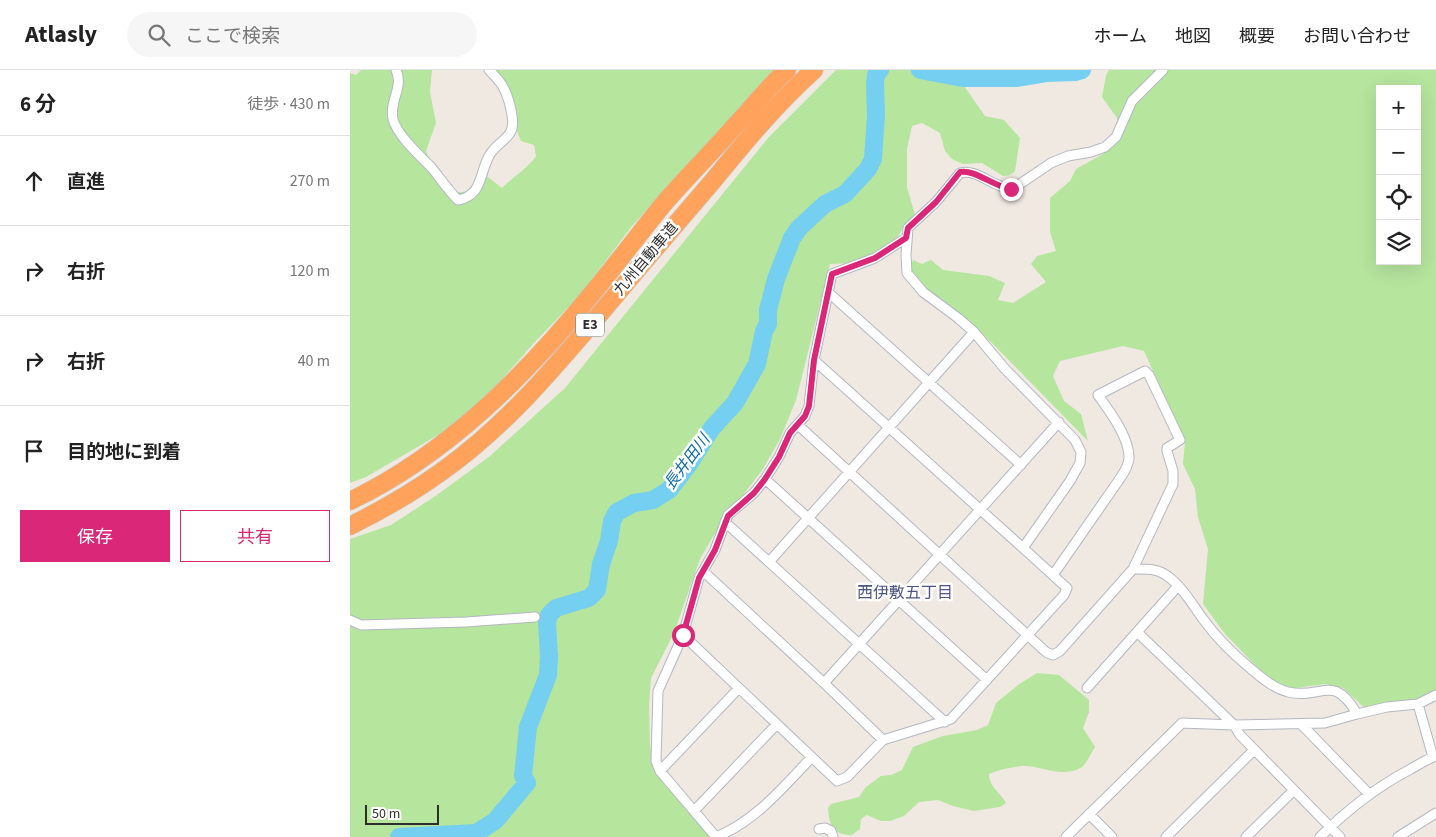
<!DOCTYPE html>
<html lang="ja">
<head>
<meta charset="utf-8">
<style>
	:root { --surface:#fff; --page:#f6f6f6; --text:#222; --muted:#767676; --line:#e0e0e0; --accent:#db2777 }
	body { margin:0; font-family:"Source Sans 3","Noto Sans JP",sans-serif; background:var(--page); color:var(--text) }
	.controls { position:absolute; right:15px; top:15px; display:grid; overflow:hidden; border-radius:0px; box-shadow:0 5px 20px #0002 }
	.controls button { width:45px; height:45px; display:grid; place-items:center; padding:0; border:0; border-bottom:1px solid var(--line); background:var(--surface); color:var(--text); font:25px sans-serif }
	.scale { position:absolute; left:15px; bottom:12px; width:74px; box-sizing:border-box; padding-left:5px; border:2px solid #2e2e2e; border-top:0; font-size:14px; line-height:18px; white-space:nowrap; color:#2e2e2e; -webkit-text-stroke:4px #fff; paint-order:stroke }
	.stop { position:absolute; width:15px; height:15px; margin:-11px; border:4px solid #db2777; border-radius:50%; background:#fff }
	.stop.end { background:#db2777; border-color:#fff; box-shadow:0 1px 5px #0008 }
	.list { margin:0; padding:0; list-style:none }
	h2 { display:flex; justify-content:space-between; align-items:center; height:65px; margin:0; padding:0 20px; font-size:21px }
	h2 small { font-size:16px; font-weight:400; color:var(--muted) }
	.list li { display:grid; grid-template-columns:32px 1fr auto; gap:15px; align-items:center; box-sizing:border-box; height:90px; padding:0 20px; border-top:1px solid var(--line) }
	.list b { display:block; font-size:19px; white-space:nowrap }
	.list em { font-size:16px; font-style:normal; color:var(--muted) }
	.actions { display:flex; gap:10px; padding:15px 20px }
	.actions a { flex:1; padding:11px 0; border:1px solid var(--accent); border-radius:0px; text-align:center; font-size:18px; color:var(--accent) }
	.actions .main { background:var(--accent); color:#fff }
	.icon { flex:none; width:28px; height:28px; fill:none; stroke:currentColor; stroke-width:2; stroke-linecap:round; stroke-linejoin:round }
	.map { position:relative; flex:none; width:1086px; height:767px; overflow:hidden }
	header { display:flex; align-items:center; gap:30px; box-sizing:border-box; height:70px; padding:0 25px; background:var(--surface); border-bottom:1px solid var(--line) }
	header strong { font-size:24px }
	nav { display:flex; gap:28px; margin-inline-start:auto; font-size:18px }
	.search { width:350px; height:45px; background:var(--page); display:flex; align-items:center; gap:12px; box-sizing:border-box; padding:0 18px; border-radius:28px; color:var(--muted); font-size:19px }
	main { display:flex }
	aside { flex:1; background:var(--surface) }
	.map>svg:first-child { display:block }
</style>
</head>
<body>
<header>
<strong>Atlasly</strong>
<div class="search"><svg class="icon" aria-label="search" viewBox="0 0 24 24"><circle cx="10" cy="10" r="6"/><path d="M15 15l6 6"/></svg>ここで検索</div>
<nav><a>ホーム</a><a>地図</a><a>概要</a><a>お問い合わせ</a></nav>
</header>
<main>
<aside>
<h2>6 分<small>徒歩 · 430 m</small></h2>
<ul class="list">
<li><svg class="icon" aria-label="ahead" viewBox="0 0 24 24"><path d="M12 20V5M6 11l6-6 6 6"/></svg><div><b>直進</b></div><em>270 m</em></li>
<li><svg class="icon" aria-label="right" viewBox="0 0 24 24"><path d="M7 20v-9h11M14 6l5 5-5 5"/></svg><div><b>右折</b></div><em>120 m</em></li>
<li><svg class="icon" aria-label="right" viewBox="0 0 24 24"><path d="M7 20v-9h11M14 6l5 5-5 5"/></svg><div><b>右折</b></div><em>40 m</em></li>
<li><svg class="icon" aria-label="arrive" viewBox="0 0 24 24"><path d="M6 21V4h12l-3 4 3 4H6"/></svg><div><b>目的地に到着</b></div></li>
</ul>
<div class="actions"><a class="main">保存</a><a>共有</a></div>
</aside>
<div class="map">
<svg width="1086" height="767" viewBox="0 0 1086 767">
	<rect width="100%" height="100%" fill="#efe9e1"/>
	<!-- green -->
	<path fill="#b6e59e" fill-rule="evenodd" d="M11,0H82L80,22L86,53L76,81C82,94 90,117 107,122C110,123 115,121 119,121L134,104L152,118C163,107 178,98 186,86L184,75L171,71L143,0H426L282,156L230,225L183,274L119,347L16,407L0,413V3L6,5Z
		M486,0H705L605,3L635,46L654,50L670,68L665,101L660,105L653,106L632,93L613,94L602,89L595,81L590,63L572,53L562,56L557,79V117L565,145L554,156L547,168L537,176L507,193L480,194L446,330L430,369L413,399L368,458L350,489L324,563L301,608L299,636L300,676L303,699L362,767H0V469L41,455L87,425L140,386L215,318L418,68Z
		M759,0H1086V620L1083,622L1063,631L1015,638L993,618L976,614L938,619L923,610L911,601L875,564L853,534L858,479L848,447L845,419L833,394L835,372L794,281L773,276L710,291L703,306L714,331L731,344L738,371L642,273L597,234L576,221L560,200L563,190L572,194L581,190L593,200L639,206L655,213L648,230L663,233L696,212L681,194L687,186L706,181L700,162V128L720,111L726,99L755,83L769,65L767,48L752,27L756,5ZM1030,19H1067V191H1030Z
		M687,603L709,605L739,630V642L733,658L745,677C741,683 737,693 732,697C712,709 694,696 674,696C665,696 647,700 639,704C639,717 651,723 656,733L650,737L624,741L603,736L588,730L569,732L554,746L540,751H531L517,745L511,749L510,759L502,765C483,765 479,756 478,738L481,734L509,727L516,717L531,706L541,705L552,700L563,677L593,666L627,660L638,655L646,633L668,615Z"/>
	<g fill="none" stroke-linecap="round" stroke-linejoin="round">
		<!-- river -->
		<path stroke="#75cff0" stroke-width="18" d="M570,0L613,8H666L696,3L725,2L732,0
			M49,767L126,763L145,751L177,713L173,706L178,657L198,605L199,587L197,552L199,545L206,538L239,528L247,520L251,494L259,471L262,451L267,442L284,433L303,430L319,420L339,394L362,358L385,333L407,294L414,261L418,254V240L426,209L442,168L449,158L475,134L495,124L518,99L523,89L526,45L525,13L526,5L530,0"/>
		<!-- street casing -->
		<g stroke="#b4b7c1" stroke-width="11">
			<path id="street" d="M46,0C54,17 39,31 43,49C47,65 69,85 81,97C90,108 98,120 108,130C133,125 129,104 139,86C144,76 154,72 160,63C167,53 158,25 152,15C148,9 144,5 139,0
				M479,223L671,395
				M464,290L673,478
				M448,355L696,582L703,585L710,581L783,499L823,414V401L817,381V378L830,370L799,305L795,301L748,325C760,342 780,368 779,389C778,396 775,401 771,407L703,505
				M415,409L637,610
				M375,452L595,652
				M419,492L624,262
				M783,499C795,499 806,498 816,505C832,516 842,534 853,549C866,567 883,584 900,598C912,608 923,618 938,622C972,630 983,602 1007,644L1037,637L1068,634L1086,625
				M354,502L474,613L533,670
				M828,516L787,562L884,655L890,665L990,767
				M0,550L11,555L116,552L185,547
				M333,565L487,711L497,707L533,670L601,649L714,525L717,518L673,478L720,411L730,393L731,382L725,370L655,299L624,262L608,248L573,222L557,203L556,185L558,158L586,132L610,103C629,98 644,120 664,118L701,93L718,86L741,82L755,77L766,67L782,31L813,0
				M474,613L709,352
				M737,618L787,562
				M1068,634L1083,687
				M951,654L1019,724
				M462,687C433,717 406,751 366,767L310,701L306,691L308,621L333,565L349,508L365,480L378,445L404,423L415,409L429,387L440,363L455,346L459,336L464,290L482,204L525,188L556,168
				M310,701L389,618
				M344,741L427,654
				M739,744L762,767
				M469,759L475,758L481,761L483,767
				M716,767L832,653L884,655L975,653L1007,644
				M816,767L904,680
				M896,767L944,720
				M970,767C997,740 1025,718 1059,700C1068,695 1077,689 1086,686
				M1048,767L1086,743"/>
		</g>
		<!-- highway casing -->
		<g stroke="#c9c9c9" stroke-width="19">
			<path id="highway" d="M0,431C98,384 177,304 245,220C269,191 292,160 316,131C338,106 361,83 383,58C401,39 417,18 437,0
				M0,456C32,440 62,423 91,402C154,358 205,297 254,239C290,196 326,154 362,112C394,73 426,34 464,0"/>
		</g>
		<!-- street -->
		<use href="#street" stroke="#fff" stroke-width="9"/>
		<!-- highway -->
		<use href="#highway" stroke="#ffa35c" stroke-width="18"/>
	</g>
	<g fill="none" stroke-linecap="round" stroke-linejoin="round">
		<!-- route -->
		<path stroke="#db2777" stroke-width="6" d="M333,565L349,508L365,480L378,446L404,423L415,409L429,387L440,363L455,346L459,336L464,290L482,204L525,188L556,168L558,158L586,132L610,102C625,99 644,117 661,119"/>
	</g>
	<g text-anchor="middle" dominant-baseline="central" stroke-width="5" stroke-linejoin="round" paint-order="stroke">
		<!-- shield labels -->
		<rect fill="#fff" stroke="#6d6d6d" stroke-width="1" x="226" y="243.5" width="28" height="23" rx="4"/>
		<g font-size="14" font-weight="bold" fill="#2e2e2e">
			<text x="240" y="255">E3</text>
		</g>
		<!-- street labels -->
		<g font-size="15" fill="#2e2e2e" stroke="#fff">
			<text transform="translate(296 189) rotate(-50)">九州自動車道</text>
		</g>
		<!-- water labels -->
		<g font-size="16" font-style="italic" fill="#0d6fa3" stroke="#fff">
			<text transform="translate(337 392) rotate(-53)">長井田川</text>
		</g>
		<!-- neighbourhood labels -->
		<g font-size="16" fill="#4d5680" stroke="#fff">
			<text x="555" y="523">西伊敷五丁目</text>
		</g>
	</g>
</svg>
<div class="controls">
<button>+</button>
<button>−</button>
<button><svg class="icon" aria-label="locate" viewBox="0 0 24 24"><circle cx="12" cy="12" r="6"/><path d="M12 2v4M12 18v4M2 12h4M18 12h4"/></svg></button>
<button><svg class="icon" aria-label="layers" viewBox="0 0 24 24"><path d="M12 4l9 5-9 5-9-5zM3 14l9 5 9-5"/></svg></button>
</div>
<div class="scale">50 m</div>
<div class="stop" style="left:333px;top:565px"></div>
<div class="stop end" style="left:661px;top:119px"></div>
</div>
</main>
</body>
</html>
